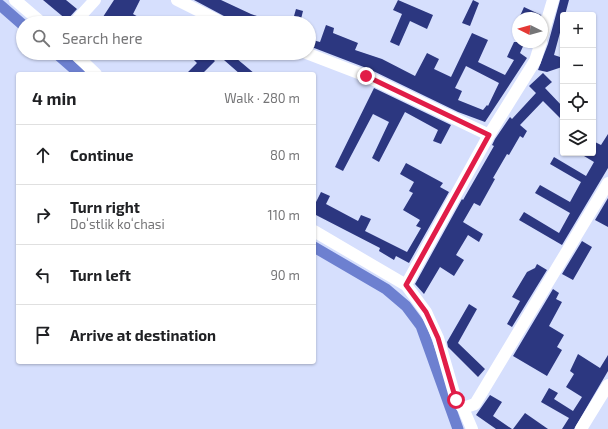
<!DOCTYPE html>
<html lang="en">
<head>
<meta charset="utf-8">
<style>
	:root { --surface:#fff; --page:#f6f6f6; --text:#202124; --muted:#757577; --line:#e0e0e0 }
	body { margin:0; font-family:"Exo 2",sans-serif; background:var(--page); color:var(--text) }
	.controls { position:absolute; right:12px; top:12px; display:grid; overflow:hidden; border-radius:4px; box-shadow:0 1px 3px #0004 }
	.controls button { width:36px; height:36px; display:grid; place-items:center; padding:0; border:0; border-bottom:1px solid var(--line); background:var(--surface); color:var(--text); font:20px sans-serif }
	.compass { position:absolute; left:512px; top:12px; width:36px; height:36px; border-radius:50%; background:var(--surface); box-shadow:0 1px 3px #0004; rotate:275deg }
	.stop { position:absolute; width:12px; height:12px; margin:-9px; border:3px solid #e11d48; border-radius:50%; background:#fff }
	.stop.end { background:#e11d48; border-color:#fff; box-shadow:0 1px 4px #0008 }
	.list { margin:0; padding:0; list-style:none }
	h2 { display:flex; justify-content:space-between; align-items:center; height:52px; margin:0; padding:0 16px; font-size:17px }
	h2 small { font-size:13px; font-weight:400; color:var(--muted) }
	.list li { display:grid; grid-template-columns:26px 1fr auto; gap:12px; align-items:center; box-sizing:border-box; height:60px; padding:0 16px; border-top:1px solid var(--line) }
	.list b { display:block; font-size:15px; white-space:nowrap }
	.list p { margin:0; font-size:13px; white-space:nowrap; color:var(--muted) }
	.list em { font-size:13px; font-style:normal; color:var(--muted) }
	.icon { flex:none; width:22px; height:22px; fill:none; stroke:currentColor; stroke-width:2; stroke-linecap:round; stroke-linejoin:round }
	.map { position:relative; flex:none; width:608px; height:429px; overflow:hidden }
	.search { position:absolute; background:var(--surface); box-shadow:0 1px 3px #0004; left:16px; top:16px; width:300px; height:44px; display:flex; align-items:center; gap:10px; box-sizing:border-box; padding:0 14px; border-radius:22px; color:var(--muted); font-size:15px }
	.panel { position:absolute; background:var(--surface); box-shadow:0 1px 3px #0004; left:16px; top:72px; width:300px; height:292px; border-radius:4px }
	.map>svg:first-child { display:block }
</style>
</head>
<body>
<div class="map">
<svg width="608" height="429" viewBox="0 0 608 429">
	<rect width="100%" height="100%" fill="#d6dffd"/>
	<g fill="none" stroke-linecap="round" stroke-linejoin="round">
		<!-- canal -->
		<path stroke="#6d80d0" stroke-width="11" d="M0,5L23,25
			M56,53L80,74
			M314,247L386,289L406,306L421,326L458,429"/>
	</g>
	<!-- building -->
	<path fill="#2c3780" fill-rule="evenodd" d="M43,0H66L77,9L67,20Z
		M114,0H140L133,14L149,23H99Z
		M194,0H221L251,14L272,21V23H237Z
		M398,0L433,15L427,29L410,21L399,46L390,42L402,14L393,10Z
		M473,0L479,3L470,26L462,23Z
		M560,0H569L565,15H563V30L561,29L554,55L563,58V62L562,67L547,72L538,70L548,44Z
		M524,7L541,15L540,18H524L520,16Z
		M296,9L303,11L300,23H292Z
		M326,25L334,28L333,33L358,43L355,50L382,59L415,76L427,53L439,59L434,69L451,77L472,33L488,40L478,62L505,75L514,60L507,57L514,42H525L520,53L527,58L485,122L458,112L369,69L309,46V39L320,42ZM466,66L499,83L488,106L487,105L483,110L458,100L462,91L455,88Z
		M197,53H206L215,61L202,74H186L197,63L192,58Z
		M230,53L255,74H240L224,60Z
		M543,73L552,82L545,88L563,107V121L543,101L520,125L527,131L523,138L520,136L509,155L507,154L493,178L495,179L480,206L474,203L463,222L483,234L479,242L468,235L456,255L464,260L454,276L440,267L424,294L415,284L462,199L463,200L494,146L492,145L495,139L510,117L512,119L536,93L529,86Z
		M374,88L451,125L441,144L433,141L438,130L405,112L379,162L372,158L389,122L373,114L343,171L335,167Z
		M608,134V168L562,245L519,220L524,212L559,233L570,213L535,193L540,185L570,202L581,182L550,164L554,157L586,176L594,162L579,153H593V141L601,145Z
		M406,163L443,183L440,187L449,192L409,263L396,256L394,260L379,251L380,248L314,214V206L321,192L330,196L326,204L358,221L361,215L371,219L365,231L407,252L421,228L416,226L420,220L403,210L413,193L409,191L414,182L400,174Z
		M608,198V227L595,220Z
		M582,241L592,247L573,280L562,274Z
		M537,264L547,270L512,327L507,324L520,301L512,297L527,272L535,268Z
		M553,289L559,293L556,299L562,302L549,326L564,335L557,347L562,350L547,376L513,356Z
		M469,304L477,309L458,343L485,369L478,377L448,347L447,342Z
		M578,354L600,368L608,355V371L574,429H562L569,418L541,402L549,388L558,393L554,399L573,411L582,397L566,387L574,374L570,371Z
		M490,395L502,402L493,416L512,429H496L476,415Z
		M525,413L548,429H513Z"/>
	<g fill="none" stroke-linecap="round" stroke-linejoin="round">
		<!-- minor -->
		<path stroke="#fff" stroke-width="12" d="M15,0L42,23
			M177,0L223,23
			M74,23L95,0
			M542,37L553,0
			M74,53L96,74
			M306,53L366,76L489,135
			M314,231L406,285L426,312L438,338L456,400L463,408L472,429
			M406,285L489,135L535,61L541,42
			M463,408L475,404L608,183
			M581,429L608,385"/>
	</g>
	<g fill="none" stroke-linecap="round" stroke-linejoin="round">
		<!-- route -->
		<path stroke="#e11d48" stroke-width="5" d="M366,76L489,135L406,285L426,312L438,338L456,400"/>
	</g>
</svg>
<div class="controls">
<button>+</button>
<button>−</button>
<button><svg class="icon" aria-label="locate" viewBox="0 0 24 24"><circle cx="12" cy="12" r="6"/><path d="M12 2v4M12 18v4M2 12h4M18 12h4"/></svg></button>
<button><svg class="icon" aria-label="layers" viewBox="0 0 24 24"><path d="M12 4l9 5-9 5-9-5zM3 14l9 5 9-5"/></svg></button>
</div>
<svg class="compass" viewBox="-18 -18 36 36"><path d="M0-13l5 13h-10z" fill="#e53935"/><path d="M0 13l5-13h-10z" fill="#757577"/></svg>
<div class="stop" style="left:456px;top:400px"></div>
<div class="stop end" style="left:366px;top:76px"></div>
<div class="search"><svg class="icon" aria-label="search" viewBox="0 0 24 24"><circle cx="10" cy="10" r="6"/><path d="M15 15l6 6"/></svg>Search here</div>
<section class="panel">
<h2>4 min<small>Walk · 280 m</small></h2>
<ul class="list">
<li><svg class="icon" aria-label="ahead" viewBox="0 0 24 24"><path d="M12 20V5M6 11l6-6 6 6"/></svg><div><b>Continue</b></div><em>80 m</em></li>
<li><svg class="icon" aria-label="right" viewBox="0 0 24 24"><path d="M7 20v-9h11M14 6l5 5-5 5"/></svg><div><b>Turn right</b><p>Doʻstlik koʻchasi</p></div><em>110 m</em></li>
<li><svg class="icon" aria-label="left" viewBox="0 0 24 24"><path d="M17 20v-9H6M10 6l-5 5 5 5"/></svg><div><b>Turn left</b></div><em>90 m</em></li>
<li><svg class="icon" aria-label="arrive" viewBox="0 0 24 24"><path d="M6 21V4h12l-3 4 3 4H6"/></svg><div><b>Arrive at destination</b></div></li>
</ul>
</section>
</div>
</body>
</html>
